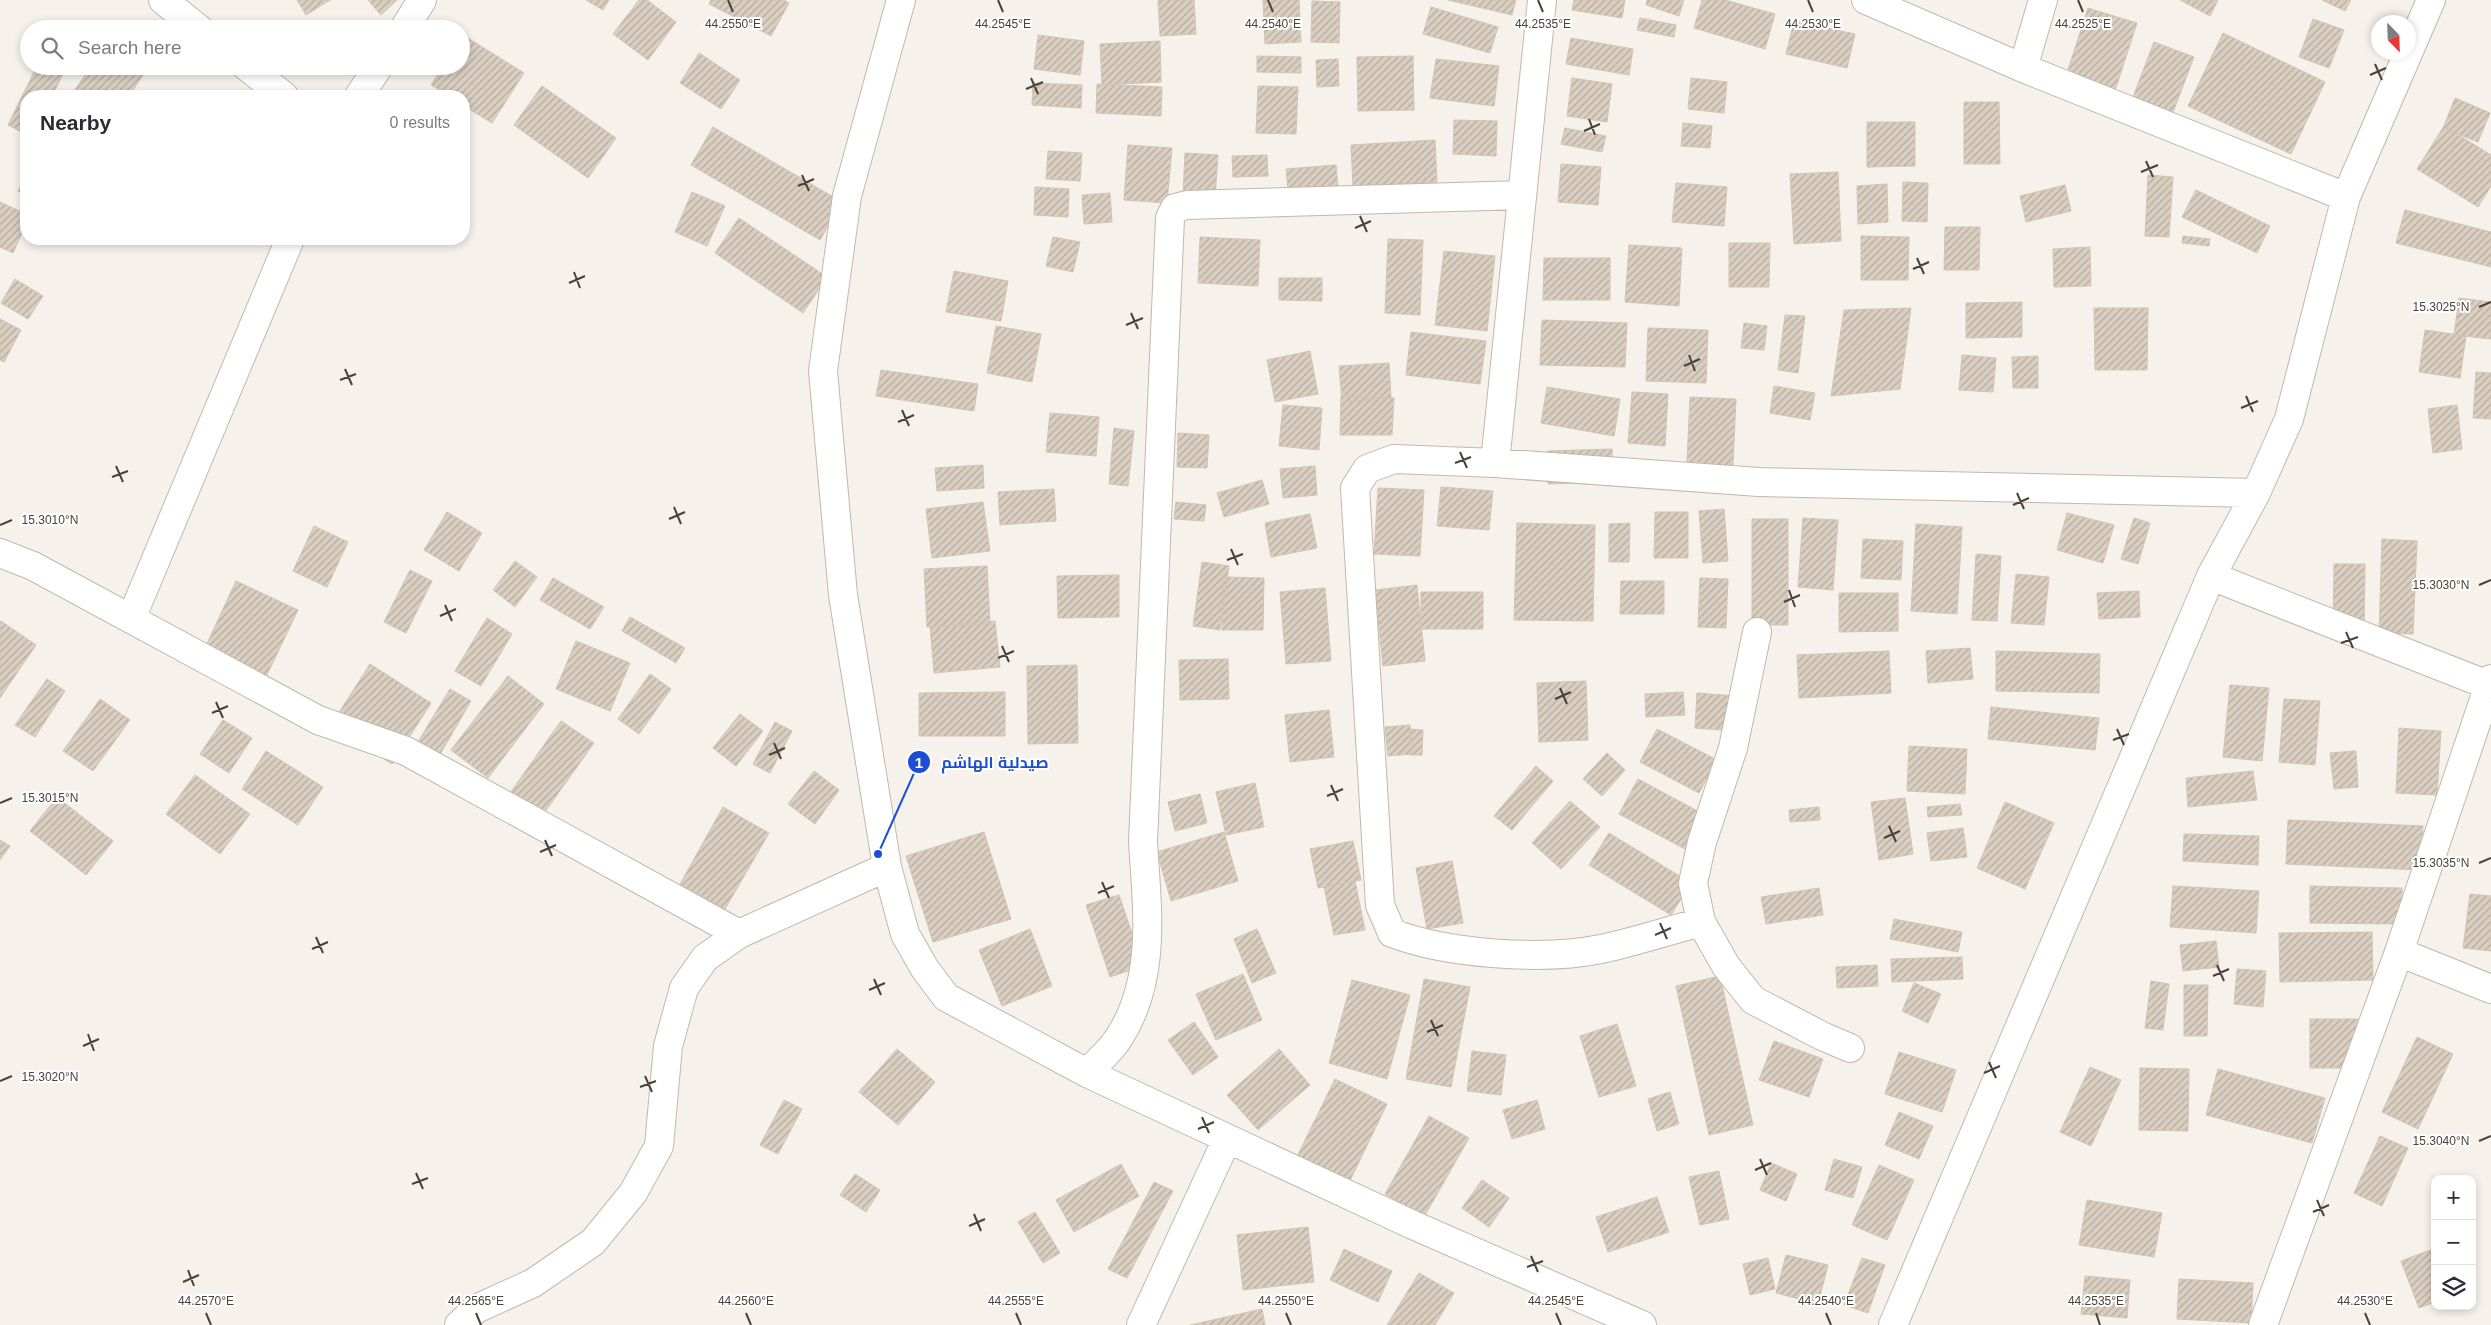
<!DOCTYPE html>
<html lang="en">
<head>
<meta charset="utf-8">
<style>
	:root { --surface:#fff; --page:#f7f7f7; --text:#2b2b33; --muted:#7c7c81; --line:#e1e1e2 }
	body { margin:0; font-family:Arial,Cairo,sans-serif; background:var(--page); color:var(--text) }
	.controls { position:absolute; right:15px; bottom:15px; display:grid; overflow:hidden; border-radius:10px; box-shadow:0 2px 8px #0003 }
	.controls button { width:45px; height:45px; display:grid; place-items:center; padding:0; border:0; border-bottom:1px solid var(--line); background:var(--surface); color:var(--text); font:25px sans-serif }
	.compass { position:absolute; left:2371px; top:15px; width:45px; height:45px; border-radius:50%; background:var(--surface); box-shadow:0 2px 8px #0003; rotate:157deg }
	.list { margin:0; padding:0; list-style:none }
	h2 { display:flex; justify-content:space-between; align-items:center; height:65px; margin:0; padding:0 20px; font-size:21px }
	h2 small { font-size:16px; font-weight:400; color:var(--muted) }
	.icon { flex:none; width:28px; height:28px; fill:none; stroke:currentColor; stroke-width:2; stroke-linecap:round; stroke-linejoin:round }
	.map { position:relative; flex:none; width:2491px; height:1325px; overflow:hidden }
	.search { position:absolute; background:var(--surface); box-shadow:0 2px 8px #0003; left:20px; top:20px; width:450px; height:55px; display:flex; align-items:center; gap:12px; box-sizing:border-box; padding:0 18px; border-radius:28px; color:var(--muted); font-size:19px }
	.panel { position:absolute; background:var(--surface); box-shadow:0 2px 8px #0003; left:20px; top:90px; width:450px; height:155px; border-radius:20px }
	.map>svg:first-child { display:block }
</style>
</head>
<body>
<div class="map">
<svg width="2491" height="1325" viewBox="0 0 2491 1325">
	<defs>
		<pattern id="building-hatch" width="6" height="6" patternUnits="userSpaceOnUse" patternTransform="scale(1.25)"><rect width="6" height="6" fill="#dbcfc2"/><path d="M-1 1l2-2M0 6l6-6M5 7l2-2" fill="none" stroke="#b4aa9f"/></pattern>
	</defs>
	<rect width="100%" height="100%" fill="#f6f1eb"/>
	<!-- building -->
	<path fill="url(#building-hatch)" stroke="#d3c4b2" d="M297,0H330L306,15Z
		M368,0H397L381,15Z
		M586,0H609L603,10Z
		M639,0H647L676,22L648,60L613,34Z
		M711,0H784L789,3L771,36L709,4Z
		M1158,0H1194L1196,34L1160,36Z
		M1263,0H1299L1301,42L1265,44Z
		M1448,0H1516L1512,15Z
		M1574,0H1625L1622,18L1572,10Z
		M1647,0H1684L1679,16L1646,5Z
		M1702,0H1725L1775,14L1765,49L1694,28Z
		M2180,0H2218L2210,16Z
		M2322,0H2351L2345,11Z
		M1312,1L1340,2L1339,43L1311,42Z
		M1431,7L1498,27L1490,53L1423,34Z
		M2088,8L2137,23L2111,103L2062,88Z
		M1640,18L1676,25L1674,37L1637,30Z
		M2313,19L2344,30L2329,68L2299,57Z
		M1794,21L1855,34L1847,68L1786,54Z
		M2223,33L2325,82L2291,154L2188,106Z
		M463,35L524,73L492,123L464,106V96H449L431,85L443,66H461V38Z
		M1038,35L1084,41L1080,75L1034,69Z
		M1571,38L1633,49L1629,75L1566,64Z
		M1160,41L1161,82L1102,85L1100,44Z
		M2154,42L2194,57L2170,120L2130,105Z
		M699,53L740,80L721,109L680,83Z
		M1257,56L1301,57V73L1257,72Z
		M1413,56L1414,110L1358,111L1357,57Z
		M1338,59L1339,86L1317,87L1316,60Z
		M1436,59L1499,66L1494,106L1430,98Z
		M37,66H67L52,96H26V134L8,125Z
		M91,66H142L147,69L129,96H71Z
		M1572,78L1612,84L1607,122L1567,116Z
		M1691,78L1727,82L1724,113L1688,109Z
		M1033,83L1082,85L1081,108L1032,105Z
		M1097,84L1162,87L1161,116L1096,113Z
		M542,86L616,138L588,178L514,125Z
		M1258,86L1298,87L1296,134L1256,133Z
		M2455,98L2490,113L2478,142L2443,128Z
		M1964,102H1999L2000,164H1964Z
		M1454,120L1497,121L1496,156L1453,154Z
		M1867,122H1915V166L1867,167Z
		M1683,123L1712,126L1710,148L1681,146Z
		M2444,126L2491,155V186L2478,207L2417,169Z
		M713,127L842,202L820,240L691,165Z
		M1565,128L1606,136L1602,152L1561,144Z
		M1435,140L1437,182L1353,187L1351,145Z
		M1128,145L1172,148L1167,203L1124,200Z
		M1048,151L1082,153L1080,181L1046,179Z
		M1185,153L1218,155L1215,198L1183,195Z
		M1267,155L1268,176L1233,177L1232,156Z
		M1561,164L1601,167L1598,205L1558,202Z
		M1336,165L1339,198L1289,202L1286,169Z
		M1838,172L1841,241L1794,244L1790,174Z
		M2148,175L2173,177L2169,237L2145,236Z
		M26,177V195L18,191Z
		M1903,182L1928,183L1927,222L1902,221Z
		M1676,183L1727,187L1724,226L1672,222Z
		M1887,184L1888,222L1858,224L1857,186Z
		M2065,185L2071,211L2026,222L2020,196Z
		M1035,187L1069,189L1068,217L1034,215Z
		M2196,190L2270,226L2257,253L2182,217Z
		M692,192L725,206L707,246L675,232Z
		M1110,193L1112,222L1084,224L1082,195Z
		M0,202L26,214V224L13,253L0,247Z
		M2405,210L2491,232V267L2396,243Z
		M739,218L827,277L803,313L715,253Z
		M1945,227H1980L1979,270H1944Z
		M1861,236L1909,237L1908,280H1861Z
		M2183,236L2210,239L2209,246L2182,243Z
		M1053,237L1080,242L1073,272L1046,266Z
		M1200,237L1260,240L1258,286L1198,283Z
		M1388,239L1423,240L1420,315L1385,313Z
		M1729,243H1770L1769,287H1729Z
		M1629,245L1682,248L1679,306L1625,302Z
		M2090,247L2091,286L2054,287L2053,249Z
		M1444,251L1495,256L1487,331L1435,325Z
		M1544,258H1610V300H1543Z
		M954,271L1008,281L1001,321L946,312Z
		M1279,278H1322V301L1279,300Z
		M15,279L43,296L28,319L1,303Z
		M2459,298L2491,302V339L2454,335Z
		M2022,302V337L1966,338V303Z
		M1911,308L1900,389L1831,396L1844,310Z
		M2094,308H2148L2147,370H2095Z
		M1785,315L1805,316L1798,373L1778,370Z
		M0,319L21,330L4,362L0,360Z
		M1542,320L1627,323L1625,367L1540,365Z
		M1744,323L1767,326L1764,350L1741,348Z
		M996,326L1041,334L1032,382L987,373Z
		M1648,328L1708,330L1706,383L1646,381Z
		M2425,330L2466,336L2460,378L2419,372Z
		M1411,332L1486,341L1480,384L1406,375Z
		M1310,351L1318,394L1275,402L1267,360Z
		M1962,355L1996,358L1993,392L1959,390Z
		M2038,356V388H2013L2012,357Z
		M1389,363L1391,398L1342,402L1339,366Z
		M881,370L978,384L974,411L876,396Z
		M2476,372L2491,373V419L2473,418Z
		M1774,386L1815,393L1810,420L1770,413Z
		M1547,387L1620,399L1614,436L1541,423Z
		M1632,392L1668,394L1665,446L1628,443Z
		M1341,396L1394,398L1392,435H1340Z
		M1690,397L1736,399L1732,484L1686,482Z
		M1283,405L1322,408L1319,450L1279,446Z
		M2457,405L2462,449L2433,453L2428,409Z
		M1050,413L1099,417L1096,456L1046,452Z
		M1114,428L1134,431L1128,486L1109,484Z
		M1178,433L1209,435L1207,468L1177,467Z
		M1612,449L1613,482L1548,484L1547,451Z
		M983,465L984,488L937,491L935,468Z
		M1315,466L1317,495L1283,498L1280,469Z
		M1262,480L1269,504L1224,517L1217,493Z
		M1441,487L1493,491L1489,530L1437,526Z
		M1378,488L1424,490L1420,556L1374,554Z
		M1054,489L1056,521L1000,525L998,492Z
		M983,502L990,551L932,558L926,509Z
		M1176,502L1206,505L1204,521L1174,519Z
		M1724,509L1728,561L1703,563L1699,511Z
		M447,512L482,533L459,571L424,550Z
		M1655,512H1688V558H1654Z
		M2067,513L2114,525L2103,563L2057,550Z
		M1310,514L1317,548L1271,557L1265,523Z
		M1803,518L1838,520L1833,590L1798,587Z
		M2134,518L2150,523L2138,564L2121,559Z
		M1752,519H1788V625H1752Z
		M1517,523L1595,525L1593,621L1514,620Z
		M1630,523L1629,562H1609V524Z
		M1916,524L1962,527L1957,614L1911,611Z
		M314,526L348,542L327,587L293,571Z
		M1863,539L1903,541L1901,580L1861,578Z
		M2382,539L2417,541L2413,634L2379,633Z
		M1976,554L2001,556L1997,621L1972,620Z
		M515,561L537,577L515,607L493,590Z
		M1202,562L1229,566L1220,630L1193,626Z
		M2334,564H2365L2364,631L2333,630Z
		M987,566L990,624L927,627L924,569Z
		M410,570L432,581L406,633L384,622Z
		M2016,574L2049,577L2044,625L2011,623Z
		M1119,575V617L1058,618L1057,576Z
		M1223,577L1264,578L1263,630H1222Z
		M553,578L604,607L590,629L540,600Z
		M1700,578L1728,579L1726,628L1698,627Z
		M236,581L298,610L265,679L204,650Z
		M1621,581H1664V614H1620Z
		M1417,585L1425,661L1383,666L1375,590Z
		M1325,588L1331,661L1286,664L1280,592Z
		M2139,591L2140,617L2099,619L2097,593Z
		M1421,592H1483V629H1421Z
		M1839,593H1898V631L1839,632Z
		M630,617L685,648L676,663L622,631Z
		M487,618L512,634L481,686L455,671Z
		M1,621L36,645L0,698V622Z
		M995,621L1000,667L934,673L930,627Z
		M576,641L630,663L610,711L556,689Z
		M1970,648L1973,679L1928,683L1926,651Z
		M1889,651L1891,693L1799,698L1797,655Z
		M1996,651L2100,654L2099,693L1996,691Z
		M1228,659L1229,699L1180,700L1179,660Z
		M370,664L431,703L392,764L331,725Z
		M1077,665L1078,743L1028,744L1027,666Z
		M650,674L671,689L639,734L618,719Z
		M508,676L544,704L488,778L451,750Z
		M47,679L65,691L35,737L15,725Z
		M1586,681L1588,740L1539,742L1537,683Z
		M2230,685L2269,688L2262,761L2223,757Z
		M450,689L471,701L435,763L413,750Z
		M1005,692V736H919V693Z
		M1683,692L1685,715L1646,717L1645,694Z
		M1697,693L1735,696L1732,731L1695,728Z
		M100,699L130,720L93,771L63,751Z
		M2284,699L2320,701L2315,765L2279,762Z
		M1991,707L2099,718L2095,750L1988,739Z
		M1329,710L1334,757L1290,762L1285,715Z
		M740,714L763,731L736,766L713,748Z
		M223,720L252,738L229,773L200,754Z
		M561,721L594,743L542,816L510,793Z
		M775,722L792,731L770,773L753,764Z
		M1410,725L1412,754L1388,756L1385,727Z
		M2399,728L2441,731L2437,795L2396,793Z
		M1410,729L1423,730L1422,755H1410Z
		M1657,729L1717,760L1699,793L1640,762Z
		M1909,746L1967,749L1965,794L1907,791Z
		M266,751L323,787L298,825L242,789Z
		M2356,751L2358,787L2334,789L2330,753Z
		M1607,753L1625,770L1602,796L1583,779Z
		M1536,766L1553,781L1512,830L1494,816Z
		M814,771L839,790L815,824L788,804Z
		M2253,771L2257,800L2188,807L2186,778Z
		M195,775L250,814L220,854L166,814Z
		M1638,779L1705,815L1687,850L1619,814Z
		M1255,783L1264,827L1226,835L1216,792Z
		M1200,794L1207,823L1175,831L1168,802Z
		M57,797L113,841L86,875L30,831Z
		M1905,798L1913,854L1879,860L1871,802Z
		M1570,801L1600,827L1561,869L1532,843Z
		M2005,802L2054,823L2025,889L1977,868Z
		M1960,804L1962,815L1928,817L1927,807Z
		M723,807L769,833L725,909L680,884Z
		M1819,807L1820,820L1790,822L1789,810Z
		M2288,820L2423,826L2421,870L2286,864Z
		M1963,828L1967,857L1931,861L1927,833Z
		M984,832L1011,919L933,942L906,856Z
		M1224,832L1238,881L1171,901L1157,852Z
		M1609,833L1691,883L1671,915L1589,865Z
		M2184,834L2259,836L2258,865L2183,861Z
		M0,840L10,846L0,860Z
		M1353,841L1361,880L1318,888L1310,849Z
		M1452,861L1463,923L1427,929L1416,868Z
		M1355,881L1365,930L1334,935L1324,887Z
		M2173,886L2259,891L2256,933L2170,927Z
		M2310,886L2402,888V924L2310,923Z
		M1819,888L1823,915L1766,924L1761,897Z
		M2470,894L2491,896V951L2463,948Z
		M1119,895L1143,966L1110,977L1086,905Z
		M1894,919L1962,932L1958,952L1890,939Z
		M1030,929L1052,986L1002,1006L979,950Z
		M1257,929L1276,973L1252,983L1234,939Z
		M2372,932L2373,980L2280,982L2279,933Z
		M2216,941L2219,967L2183,971L2180,945Z
		M1962,957L1963,979L1892,982L1891,959Z
		M1877,965L1878,986L1837,988L1836,967Z
		M2237,969L2266,971L2263,1007L2234,1004Z
		M1243,974L1262,1020L1216,1040L1196,994Z
		M1720,976L1753,1125L1709,1135L1676,986Z
		M1424,979L1470,987L1451,1087L1406,1079Z
		M1352,980L1410,995L1387,1079L1329,1063Z
		M2151,981L2169,984L2163,1030L2145,1028Z
		M1914,983L1941,994L1928,1023L1902,1011Z
		M2184,985H2208L2207,1036H2184Z
		M2310,1019H2358V1068H2310Z
		M1194,1022L1218,1057L1193,1075L1168,1040Z
		M1617,1024L1636,1086L1599,1097L1580,1036Z
		M2417,1037L2453,1054L2418,1129L2382,1112Z
		M1774,1041L1823,1059L1809,1097L1759,1080Z
		M897,1049L935,1082L898,1125L859,1092Z
		M1279,1049L1310,1085L1258,1130L1227,1095Z
		M1472,1051L1506,1055L1501,1095L1467,1091Z
		M1899,1052L1956,1070L1942,1112L1885,1094Z
		M2090,1067L2121,1080L2091,1146L2060,1132Z
		M2140,1068L2189,1069L2188,1131L2139,1130Z
		M2218,1069L2325,1098L2312,1143L2206,1115Z
		M1335,1079L1387,1104L1343,1195L1291,1169Z
		M1670,1092L1679,1124L1657,1131L1648,1099Z
		M784,1100L802,1109L778,1154L760,1145Z
		M1537,1100L1545,1129L1512,1139L1503,1110Z
		M1899,1112L1933,1126L1919,1159L1885,1145Z
		M1429,1116L1469,1138L1424,1217L1385,1194Z
		M2380,1136L2408,1148L2382,1206L2354,1193Z
		M1834,1159L1862,1167L1853,1198L1825,1190Z
		M1771,1163L1797,1174L1786,1201L1760,1190Z
		M1121,1164L1139,1196L1074,1232L1056,1200Z
		M1879,1165L1914,1180L1887,1240L1852,1225Z
		M1719,1171L1729,1219L1700,1225L1689,1177Z
		M855,1174L880,1190L866,1212L840,1195Z
		M1482,1180L1509,1198L1489,1227L1462,1208Z
		M1154,1182L1173,1191L1127,1278L1108,1269Z
		M1657,1197L1669,1232L1608,1252L1596,1217Z
		M2087,1200L2162,1213L2154,1257L2079,1245Z
		M1035,1212L1060,1253L1043,1263L1018,1222Z
		M1308,1227L1314,1282L1243,1290L1237,1235Z
		M1344,1249L1392,1271L1378,1302L1330,1280Z
		M2433,1249L2435,1255V1302L2419,1308L2401,1261Z
		M1786,1255L1828,1265L1818,1304L1776,1293Z
		M1768,1258L1775,1289L1750,1295L1743,1264Z
		M1862,1258L1885,1265L1868,1313L1844,1305Z
		M1419,1273L1454,1293L1435,1325H1387Z
		M2085,1276L2130,1280L2127,1318L2081,1314Z
		M2179,1279L2253,1283L2251,1323L2177,1319Z
		M1262,1309L1265,1325H1190Z"/>
	<g fill="none" stroke-linecap="round" stroke-linejoin="round">
		<!-- minor casing -->
		<g stroke="#c2b8ac" stroke-width="30">
			<path id="minor" d="M163,0L199,29
				M901,0L847,196L823,371L843,595L887,867L905,934L925,969L946,997L1087,1073L1413,1225L1642,1325
				M1866,0L2023,68L2346,197
				M404,29L422,0
				M246,66L284,96
				M2023,68L2043,0
				M359,96L379,66
				M1495,463L1542,0
				M0,553L33,566L318,720L406,751L739,934
				M2211,576L2488,685
				M131,619L290,239
				M1757,632L1733,748L1702,842L1693,883L1701,922L1726,966L1753,1000L1822,1036L1850,1048
				M1701,922C1667,931 1634,942 1601,949C1543,961 1447,954 1392,933L1380,905L1355,488L1367,469L1394,459L1495,463L1759,482L2256,493
				M2399,952L2491,989
				M1087,1073C1097,1062 1112,1050 1120,1036C1157,977 1147,908 1143,842L1170,218L1175,208L1187,205L1522,195
				M459,1325L476,1309L533,1283L593,1242L633,1193L659,1146L668,1046L684,988L705,958L739,934L887,867
				M1141,1325L1227,1139
				M1893,1325L2211,576L2256,493L2289,419L2346,197L2431,0
				M2263,1325L2399,952L2491,679"/>
		</g>
		<!-- minor -->
		<use href="#minor" stroke="#fff" stroke-width="28"/>
	</g>
	<!-- ticks -->
	<path fill="none" stroke="#4a4238" stroke-width="2" d="M728,0L733,12M998,0L1003,12M1268,0L1273,12M1538,0L1543,12M1808,0L1813,12M2078,0L2083,12M2375,64L2382,80M2370,75L2386,68M1031,78L1038,94M1026,89L1043,82M1589,119L1595,135M1584,131L1600,124M2146,161L2153,177M2141,172L2158,165M802,175L809,191M798,186L814,179M1360,216L1367,232M1355,228L1371,221M1917,258L1924,274M1913,269L1929,262M574,272L580,288M569,283L585,276M2479,307L2491,302M1131,313L1138,329M1126,325L1143,318M1689,355L1695,371M1684,366L1700,359M345,369L352,385M340,380L356,374M2246,396L2253,412M2241,408L2258,401M902,410L909,426M898,422L914,415M1460,452L1467,468M1455,463L1471,457M116,466L123,482M112,477L128,471M2017,493L2024,509M2013,505L2029,498M674,507L681,524M669,519L685,512M0,525L12,520M1231,549L1238,565M1227,560L1243,554M2479,585L2491,580M1789,590L1795,607M1784,602L1800,595M445,605L452,621M440,616L456,609M2346,632L2353,648M2341,643L2358,637M1002,646L1009,662M998,658L1014,651M1560,688L1567,704M1555,699L1571,692M216,702L223,718M212,713L228,706M2117,729L2124,745M2113,740L2129,734M774,743L781,759M769,755L785,748M1331,785L1338,801M1327,796L1343,789M0,803L12,798M1889,826L1896,842M1884,838L1900,831M545,840L552,856M540,852L556,845M2479,863L2491,858M1102,882L1109,898M1098,893L1114,886M1660,923L1667,939M1655,935L1671,928M316,937L323,953M312,949L328,942M2217,965L2224,981M2213,976L2229,969M874,979L881,995M869,990L885,983M1431,1020L1438,1036M1427,1032L1443,1025M88,1034L94,1051M83,1046L99,1039M1989,1062L1996,1078M1984,1073L2000,1066M645,1076L652,1092M0,1081L12,1076M640,1087L656,1081M1202,1117L1209,1133M1198,1129L1214,1122M2479,1141L2491,1136M1760,1159L1767,1175M1755,1170L1771,1163M416,1173L423,1189M412,1184L428,1178M2317,1200L2324,1216M2313,1212L2329,1205M974,1214L981,1231M969,1226L985,1219M1531,1256L1538,1272M1527,1267L1543,1261M188,1270L194,1286M183,1282L199,1275M206,1313L211,1325M476,1313L481,1325M746,1313L751,1325M1016,1313L1021,1325M1286,1313L1291,1325M1556,1313L1561,1325M1826,1313L1831,1325M2096,1313L2100,1325M2365,1313L2370,1325"/>
	<g font-size="12" text-anchor="middle" fill="#4a4238" stroke="#fff" stroke-width="4" stroke-linejoin="round" paint-order="stroke">
		<text x="733" y="28">44.2550°E</text>
		<text x="1003" y="28">44.2545°E</text>
		<text x="1273" y="28">44.2540°E</text>
		<text x="1543" y="28">44.2535°E</text>
		<text x="1813" y="28">44.2530°E</text>
		<text x="2083" y="28">44.2525°E</text>
		<text x="2441" y="311">15.3025°N</text>
		<text x="50" y="524">15.3010°N</text>
		<text x="2441" y="589">15.3030°N</text>
		<text x="50" y="802">15.3015°N</text>
		<text x="2441" y="867">15.3035°N</text>
		<text x="50" y="1081">15.3020°N</text>
		<text x="2441" y="1145">15.3040°N</text>
		<text x="206" y="1305">44.2570°E</text>
		<text x="476" y="1305">44.2565°E</text>
		<text x="746" y="1305">44.2560°E</text>
		<text x="1016" y="1305">44.2555°E</text>
		<text x="1286" y="1305">44.2550°E</text>
		<text x="1556" y="1305">44.2545°E</text>
		<text x="1826" y="1305">44.2540°E</text>
		<text x="2096" y="1305">44.2535°E</text>
		<text x="2365" y="1305">44.2530°E</text>
	</g>
	<!-- callouts -->
	<path fill="none" stroke="#1d4ed8" stroke-width="2" d="M878 854L919 762"/>
	<g fill="#1d4ed8" stroke="#fff" stroke-width="2">
		<circle cx="878" cy="854" r="5"/>
		<circle cx="919" cy="762" r="12"/>
	</g>
	<g font-size="15" text-anchor="middle" font-weight="bold" fill="#fff">
		<text x="919" y="768">1</text>
	</g>
	<g font-size="16" text-anchor="middle" font-weight="bold" fill="#1d4ed8" stroke="#fff" stroke-width="4" stroke-linejoin="round" paint-order="stroke">
		<text x="995" y="768">صيدلية الهاشم</text>
	</g>
</svg>
<div class="controls">
<button>+</button>
<button>−</button>
<button><svg class="icon" aria-label="layers" viewBox="0 0 24 24"><path d="M12 4l9 5-9 5-9-5zM3 14l9 5 9-5"/></svg></button>
</div>
<svg class="compass" viewBox="-18 -18 36 36"><path d="M0-13l5 13h-10z" fill="#e53935"/><path d="M0 13l5-13h-10z" fill="#7c7c81"/></svg>
<div class="search"><svg class="icon" aria-label="search" viewBox="0 0 24 24"><circle cx="10" cy="10" r="6"/><path d="M15 15l6 6"/></svg>Search here</div>
<section class="panel">
<h2>Nearby<small>0 results</small></h2>
<ul class="list">
</ul>
</section>
</div>
</body>
</html>
